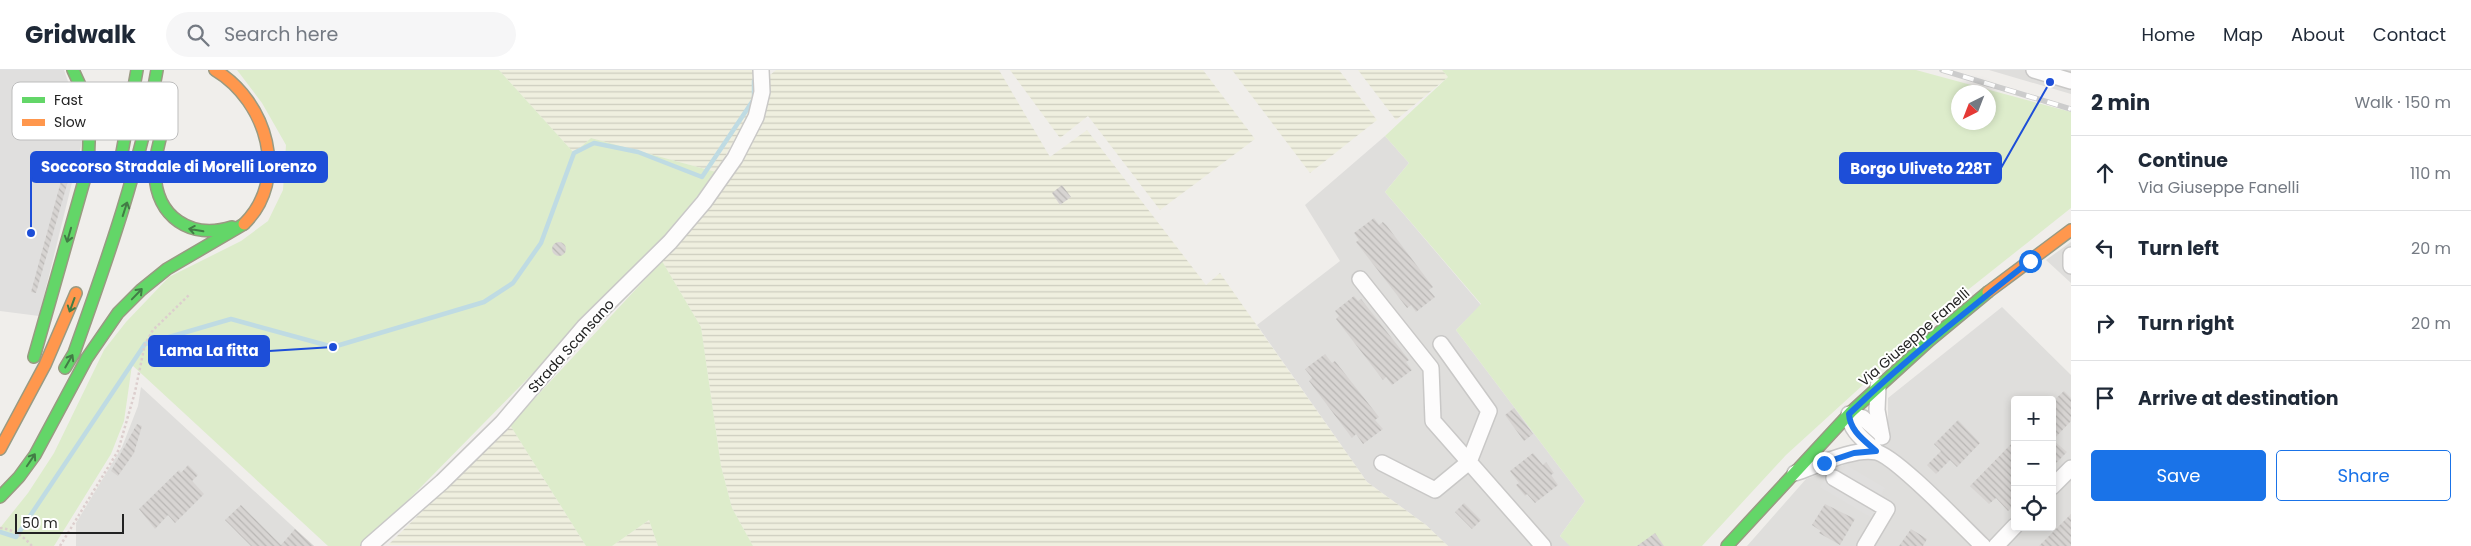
<!DOCTYPE html>
<html lang="en">
<head>
<meta charset="utf-8">
<style>
	:root { --surface:#fff; --page:#f6f6f7; --text:#1f2937; --muted:#747a83; --line:#e0e1e3; --accent:#1a73e8 }
	body { margin:0; font-family:Poppins,sans-serif; background:var(--page); color:var(--text) }
	.controls { position:absolute; right:15px; bottom:15px; display:grid; overflow:hidden; border-radius:5px; box-shadow:0 2px 8px #0003 }
	.controls button { width:45px; height:45px; display:grid; place-items:center; padding:0; border:0; border-bottom:1px solid var(--line); background:var(--surface); color:var(--text); font:25px sans-serif }
	.compass { position:absolute; left:1951px; top:15px; width:45px; height:45px; border-radius:50%; background:var(--surface); box-shadow:0 2px 8px #0003; rotate:222deg }
	.scale { position:absolute; left:15px; bottom:12px; width:109px; box-sizing:border-box; padding-left:5px; border:2px solid #222; border-top:0; font-size:14px; line-height:18px; white-space:nowrap; color:#222; -webkit-text-stroke:4px #fff; paint-order:stroke }
	.stop { position:absolute; width:15px; height:15px; margin:-11px; border:4px solid #1a73e8; border-radius:50%; background:#fff }
	.stop.end { background:#1a73e8; border-color:#fff; box-shadow:0 1px 5px #0008 }
	.list { margin:0; padding:0; list-style:none }
	h2 { display:flex; justify-content:space-between; align-items:center; height:65px; margin:0; padding:0 20px; font-size:21px }
	h2 small { font-size:16px; font-weight:400; color:var(--muted) }
	.list li { display:grid; grid-template-columns:32px 1fr auto; gap:15px; align-items:center; box-sizing:border-box; height:75px; padding:0 20px; border-top:1px solid var(--line) }
	.list b { display:block; font-size:19px; white-space:nowrap }
	.list p { margin:0; font-size:16px; white-space:nowrap; color:var(--muted) }
	.list em { font-size:16px; font-style:normal; color:var(--muted) }
	.actions { display:flex; gap:10px; padding:15px 20px }
	.actions a { flex:1; padding:11px 0; border:1px solid var(--accent); border-radius:5px; text-align:center; font-size:18px; color:var(--accent) }
	.actions .main { background:var(--accent); color:#fff }
	.icon { flex:none; width:28px; height:28px; fill:none; stroke:currentColor; stroke-width:2; stroke-linecap:round; stroke-linejoin:round }
	.map { position:relative; flex:none; width:2071px; height:476px; overflow:hidden }
	header { display:flex; align-items:center; gap:30px; box-sizing:border-box; height:70px; padding:0 25px; background:var(--surface); border-bottom:1px solid var(--line) }
	header strong { font-size:24px }
	nav { display:flex; gap:28px; margin-inline-start:auto; font-size:18px }
	.search { width:350px; height:45px; background:var(--page); display:flex; align-items:center; gap:12px; box-sizing:border-box; padding:0 18px; border-radius:28px; color:var(--muted); font-size:19px }
	main { display:flex }
	aside { flex:1; background:var(--surface) }
	.map>svg:first-child { display:block }
</style>
</head>
<body>
<header>
<strong>Gridwalk</strong>
<div class="search"><svg class="icon" aria-label="search" viewBox="0 0 24 24"><circle cx="10" cy="10" r="6"/><path d="M15 15l6 6"/></svg>Search here</div>
<nav><a>Home</a><a>Map</a><a>About</a><a>Contact</a></nav>
</header>
<main>
<div class="map">
<svg width="2071" height="476" viewBox="0 0 2071 476">
	<defs>
		<pattern id="farmland-rules" width="6" height="5" patternUnits="userSpaceOnUse" patternTransform="scale(1.25)"><rect width="6" height="5" fill="#efefdf"/><path d="M0 2.5h6" fill="none" stroke="#cdcdbf"/></pattern>
		<pattern id="building-back-hatch" width="6" height="6" patternUnits="userSpaceOnUse" patternTransform="scale(1.25)"><rect width="6" height="6" fill="#d7d4d2"/><path d="M-1 5l2 2M0 0l6 6M5-1l2 2" fill="none" stroke="#b8b6b4"/></pattern>
	</defs>
	<rect width="100%" height="100%" fill="#f0eeeb"/>
	<!-- residential -->
	<path fill="#dfdedc" fill-rule="evenodd" d="M1989,0H2071V24Z
		M1385,66L1409,93L1385,122L1481,235L1456,260L1585,431L1560,466L1571,476H1448L1426,455L1367,412L1257,255L1340,191L1305,135Z
		M2071,172V213L2046,190Z
		M2002,237L2071,305V476H1747L1806,409L1854,391L1888,364V328ZM2015,330H2052V457H2015Z
		M141,317L314,476H76V453L122,377L138,336Z"/>
	<!-- farmland -->
	<path fill="url(#farmland-rules)" d="M499,0H757L753,38L716,102L591,68L574,83Z
		M776,0H999L1050,87L1087,60L1206,215L1220,203L1367,412L1426,455L1448,476H753L732,438L721,396L701,257L662,191L691,161L723,113L757,56L770,5Z
		M1010,0H1203L1255,69L1160,140L1088,46L1060,68Z
		M1232,0H1339L1377,50L1310,103Z
		M1358,0H1442L1448,7L1396,50Z
		M510,355L586,476L388,475Z
		M649,450L658,476H612Z"/>
	<!-- grass -->
	<path fill="#ddeccb" fill-rule="evenodd" d="M237,0H499L574,83L591,68L716,102L662,172L366,473L361,476H328L132,295L124,351L111,384L54,476H0V458L28,423L54,383L104,280L126,252L169,207L241,171L268,151L283,120L286,75L262,33Z
		M1442,0H1916L2071,42V138L1964,223L1786,385L1702,476H1570L1560,466L1585,431L1456,260L1481,234L1385,122L1409,93L1385,66L1448,7ZM1958,22H1988V52H1958Z
		M662,191L701,257L721,396L732,438L753,476H658L649,450L612,476H586L510,355Z"/>
	<!-- parking -->
	<path fill="#e0dfde" d="M0,0H64L85,60L39,246L0,241Z
		M1846,395L1885,418L1879,428L1840,405Z
		M1826,408L1877,440L1872,448L1820,417Z"/>
	<g fill="none" stroke-linecap="round" stroke-linejoin="round">
		<!-- stream -->
		<path stroke="#bfdbe3" stroke-width="4.5" d="M0,462L16,467L145,274L231,249L333,277L484,232L513,213L541,173L574,83L594,73L638,82L702,107L754,29V11"/>
	</g>
	<!-- building -->
	<path fill="url(#building-back-hatch)" d="M65,96L72,97L36,223L31,222Z
		M1062,115L1071,127L1060,135L1052,123Z
		M1374,148L1379,155L1383,152L1387,156L1433,217L1429,220L1435,227L1416,242L1411,235L1407,238L1356,172L1359,170L1354,163Z
		M552 179a7 7 0 1 1 14 0a7 7 0 1 1-14 0Z
		M1354,226L1358,231L1361,229L1409,290L1406,292L1412,300L1392,315L1386,307L1383,310L1336,249L1339,246L1335,241Z
		M1325,284L1332,293L1335,291L1379,347L1375,350L1383,359L1363,374L1356,364L1352,368L1309,311L1312,308L1305,299Z
		M2064,321L2071,328V351L2053,370L2067,382L2052,397V332Z
		M1514,338L1533,364L1524,371L1505,345Z
		M1958,350L1980,373L1957,397L1950,390L1936,404L1927,395L1941,381L1934,374Z
		M137,354L142,356L134,383L118,406L111,401Z
		M2015,370V434L2008,441L1996,428L1989,434L1970,416Z
		M1533,383L1543,395L1546,392L1554,403L1551,405L1558,415L1535,433L1527,424L1525,426L1516,415L1519,413L1510,401Z
		M188,395L198,405L192,411L204,424L175,453L168,445L155,459L139,439L179,400L181,403Z
		M1464,433L1481,450L1472,459L1455,442Z
		M1825,434L1855,449L1840,475L1819,463L1821,461L1812,455Z
		M241,435L281,475L295,459L314,476H251L225,450Z
		M2071,444V476H2039Z
		M1911,459L1927,469L1923,476H1899Z
		M1655,463L1664,476H1637Z"/>
	<g fill="none" stroke-linecap="round" stroke-linejoin="round">
		<!-- street casing -->
		<g stroke="#c9c8c7" stroke-width="18">
			<path id="street" d="M2034,0L2071,11
				M2071,185V196
				M1360,209L1431,298L1433,351L1543,476
				M1878,316L1877,340L1882,367
				M1876,381C1864,370 1850,361 1849,344L1863,348L1880,363
				M1382,393L1435,420L1469,392L1489,341L1441,274
				M1795,403C1816,396 1855,377 1876,382C1896,386 1964,458 1983,476
				M1834,408L1887,439L1865,476
				M2052,417L2071,398
				M369,476L442,412L502,353L584,257L670,172L704,132L735,88L756,47L762,22L761,0
				M1996,476L2015,456"/>
		</g>
		<!-- fast casing -->
		<g stroke="#999a82" stroke-width="14">
			<path id="fast" d="M161,65C158,78 154,90 155,103C156,147 191,170 232,157
				M121,88L137,0
				M34,287L88,97L90,47L84,24L73,0
				M65,298L74,283C107,190 140,98 157,0
				M0,427L19,407L35,385L87,288L118,243L141,220L167,199L244,154
				M1727,476L1851,342L1930,270L1988,222"/>
		</g>
		<!-- slow casing -->
		<g stroke="#999a82" stroke-width="14">
			<path id="slow" d="M215,0C267,31 290,109 244,154
				M1988,222L2071,160
				M0,379L45,295L76,223"/>
		</g>
		<!-- path -->
		<path stroke="#dccecd" stroke-width="2.5" stroke-dasharray="2.5 2.5" stroke-linecap="butt" d="M0,458C13,459 23,466 32,476
			M60,476L118,381L135,322L145,274L153,260L189,225"/>
		<!-- street -->
		<use href="#street" stroke="#fdfcfc" stroke-width="15"/>
		<!-- fast -->
		<use href="#fast" stroke="#63d668" stroke-width="11"/>
		<!-- slow -->
		<use href="#slow" stroke="#ff974d" stroke-width="11"/>
		<!-- rail casing -->
		<g stroke="#ccc" stroke-width="5.5">
			<path id="rail" d="M1942,0L2071,39"/>
		</g>
		<!-- rail -->
		<use href="#rail" stroke="#fff" stroke-width="4" stroke-dasharray="11" stroke-linecap="butt"/>
	</g>
	<!-- one-way arrows -->
	<defs><path id="oneway-shaft" d="M-6 0H5M1.5-3L5.5 0L1.5 3" fill="none" stroke-width="1.6" stroke-linecap="round" stroke-linejoin="round" transform="scale(1.25)"/></defs>
	<g stroke="#427c45">
		<use href="#oneway-shaft" transform="translate(125 139) rotate(-72)"/>
		<use href="#oneway-shaft" transform="translate(196 160) rotate(-170)"/>
		<use href="#oneway-shaft" transform="translate(69 165) rotate(106)"/>
		<use href="#oneway-shaft" transform="translate(137 224) rotate(-46)"/>
		<use href="#oneway-shaft" transform="translate(72 235) rotate(110)"/>
		<use href="#oneway-shaft" transform="translate(69 291) rotate(-60)"/>
		<use href="#oneway-shaft" transform="translate(31 390) rotate(-56)"/>
	</g>
	<g fill="none" stroke-linecap="round" stroke-linejoin="round">
		<!-- route -->
		<path stroke="#1a73e8" stroke-width="6" d="M1824,393L1854,383L1876,381C1864,370 1850,361 1849,344C1906,289 1968,240 2030,191"/>
	</g>
	<g text-anchor="middle" dominant-baseline="central" stroke-width="4" stroke-linejoin="round" paint-order="stroke">
		<!-- street labels -->
		<g font-size="14" fill="#222" stroke="#fff">
			<text transform="translate(1914 267) rotate(-41)">Via Giuseppe Fanelli</text>
			<text transform="translate(571 276) rotate(-48)">Strada Scansano</text>
		</g>
	</g>
	<!-- legend -->
	<rect x="12" y="12" width="166" height="58" rx="8" fill="#fff" stroke="#bdbdbd" stroke-width="1"/>
	<rect x="22" y="27" width="23" height="6" fill="#63d668"/>
	<rect x="22" y="49" width="23" height="7" fill="#ff974d"/>
	<g font-size="14" fill="#222">
		<text x="54" y="35">Fast</text>
		<text x="54" y="57">Slow</text>
	</g>
	<!-- callouts -->
	<path fill="none" stroke="#1d4ed8" stroke-width="2" d="M31 163L31 97M2050 12L2001 98M333 277L269 281"/>
	<g fill="#1d4ed8" stroke="#fff" stroke-width="2">
		<circle cx="31" cy="163" r="5"/>
		<circle cx="2050" cy="12" r="5"/>
		<circle cx="333" cy="277" r="5"/>
	</g>
	<g fill="#1d4ed8" stroke="#1d4ed8" stroke-width="2">
		<rect x="31" y="82" width="296" height="30" rx="5"/>
		<rect x="1840" y="83" width="161" height="30" rx="5"/>
		<rect x="149" y="266" width="120" height="30" rx="5"/>
	</g>
	<g font-size="15" text-anchor="middle" font-weight="bold" fill="#fff">
		<text x="179" y="102">Soccorso Stradale di Morelli Lorenzo</text>
		<text x="1921" y="104">Borgo Uliveto 228T</text>
		<text x="209" y="286">Lama La fitta</text>
	</g>
</svg>
<div class="controls">
<button>+</button>
<button>−</button>
<button><svg class="icon" aria-label="locate" viewBox="0 0 24 24"><circle cx="12" cy="12" r="6"/><path d="M12 2v4M12 18v4M2 12h4M18 12h4"/></svg></button>
</div>
<svg class="compass" viewBox="-18 -18 36 36"><path d="M0-13l5 13h-10z" fill="#e53935"/><path d="M0 13l5-13h-10z" fill="#747a83"/></svg>
<div class="scale">50 m</div>
<div class="stop" style="left:2030px;top:191px"></div>
<div class="stop end" style="left:1824px;top:393px"></div>
</div>
<aside>
<h2>2 min<small>Walk · 150 m</small></h2>
<ul class="list">
<li><svg class="icon" aria-label="ahead" viewBox="0 0 24 24"><path d="M12 20V5M6 11l6-6 6 6"/></svg><div><b>Continue</b><p>Via Giuseppe Fanelli</p></div><em>110 m</em></li>
<li><svg class="icon" aria-label="left" viewBox="0 0 24 24"><path d="M17 20v-9H6M10 6l-5 5 5 5"/></svg><div><b>Turn left</b></div><em>20 m</em></li>
<li><svg class="icon" aria-label="right" viewBox="0 0 24 24"><path d="M7 20v-9h11M14 6l5 5-5 5"/></svg><div><b>Turn right</b></div><em>20 m</em></li>
<li><svg class="icon" aria-label="arrive" viewBox="0 0 24 24"><path d="M6 21V4h12l-3 4 3 4H6"/></svg><div><b>Arrive at destination</b></div></li>
</ul>
<div class="actions"><a class="main">Save</a><a>Share</a></div>
</aside>
</main>
</body>
</html>
